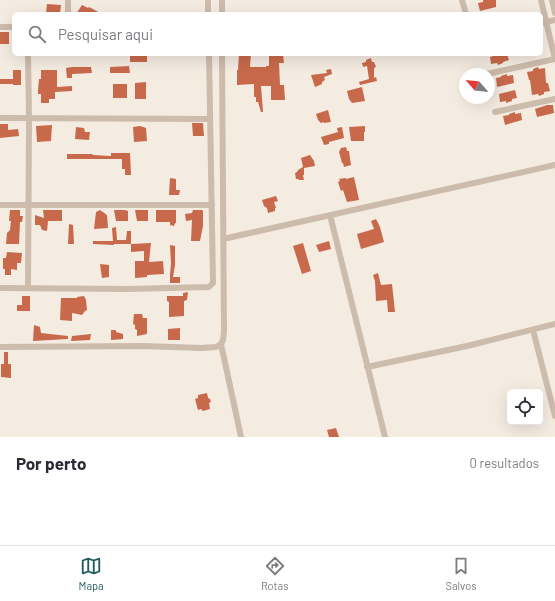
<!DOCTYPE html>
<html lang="pt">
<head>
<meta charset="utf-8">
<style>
	:root { --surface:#fff; --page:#f2f2f3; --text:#2b2b33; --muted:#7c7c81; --line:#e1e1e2; --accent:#1f5a5e }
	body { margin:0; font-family:Barlow,sans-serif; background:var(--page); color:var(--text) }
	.controls { position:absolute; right:12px; bottom:12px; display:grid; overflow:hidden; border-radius:6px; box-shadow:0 4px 16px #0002 }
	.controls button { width:36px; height:36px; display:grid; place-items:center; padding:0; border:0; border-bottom:1px solid var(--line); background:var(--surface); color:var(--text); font:20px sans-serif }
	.compass { position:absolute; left:459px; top:68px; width:36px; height:36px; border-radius:50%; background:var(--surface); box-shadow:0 4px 16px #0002; rotate:298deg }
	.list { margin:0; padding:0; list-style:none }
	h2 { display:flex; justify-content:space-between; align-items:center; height:52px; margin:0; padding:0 16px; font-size:17px }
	h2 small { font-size:13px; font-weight:400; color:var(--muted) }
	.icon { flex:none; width:22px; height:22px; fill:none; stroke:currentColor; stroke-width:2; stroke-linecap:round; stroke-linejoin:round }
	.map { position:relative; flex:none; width:555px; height:437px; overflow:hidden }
	.search { position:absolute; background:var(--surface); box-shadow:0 4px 16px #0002; left:12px; right:12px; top:12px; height:44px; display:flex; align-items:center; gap:10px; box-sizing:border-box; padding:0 14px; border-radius:6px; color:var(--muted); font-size:15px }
	.sheet { height:108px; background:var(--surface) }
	nav { display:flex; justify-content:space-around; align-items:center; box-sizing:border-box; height:56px; border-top:1px solid var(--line); background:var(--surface); font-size:11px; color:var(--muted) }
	nav a { display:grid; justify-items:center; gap:2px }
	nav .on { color:var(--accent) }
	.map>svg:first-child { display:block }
</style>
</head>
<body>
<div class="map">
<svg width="555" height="437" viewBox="0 0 555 437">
	<rect width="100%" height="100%" fill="#f4ebe1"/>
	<!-- building -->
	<path fill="#c8694b" d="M483,0H496V7L480,11L478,3L483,2Z
		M47,4L61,5L60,14H46Z
		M82,5L88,8L89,7L102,14H76Z
		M0,32H9V44H0Z
		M130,54H147V62H130Z
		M239,54H251L250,67H266V66H269V54H283L284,63H279L280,85H284L285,100H271V86H261L263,112H261L258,102H256V97H254V84L237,85V70H238Z
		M500,54H507L509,60L503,62V63L498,65L497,63L491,64L490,57Z
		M371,58L372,62H374L376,67L374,68V78L376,77L377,81L360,85L359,82L369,79L367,66L363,67L362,63L366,62V60Z
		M129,66L130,73H110V67Z
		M72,67H91L92,73L72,74V78H67L66,68Z
		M538,67L539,69L545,68L546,83H548L550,91L544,92V94L539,96L538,94L532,95L530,80H529L527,72L533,71V69Z
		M331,69L332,74L324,77L325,80L322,82V84L315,87L311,75L327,73L326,70Z
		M13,70H21V85H13V84H0V79H13Z
		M41,70H57V87L72,86V91L55,92V99H49V103H41V94H38V90L39,79H41Z
		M507,74V76L513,75L514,83L497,87L496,78L501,77V76Z
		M146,82V99H135V83Z
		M113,84H127V98H113Z
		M362,87L365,101L352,103L349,99L347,91Z
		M515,90L517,98L512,99V101L506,103V101L500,102L499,94Z
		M547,105H553L554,113L537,117L535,109Z
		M328,110L331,122L324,123V122L321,123L318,120L316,114Z
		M515,112V114L521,113L522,120L505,125L503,116L509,115V114Z
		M192,123H203L204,136H193Z
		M0,124H8V130L18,129L19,136L0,138Z
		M52,125L51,141L37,142L36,126Z
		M140,126L146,128L147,141L134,142L133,127Z
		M365,126V132H364V141H351L349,127Z
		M76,127L84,128L85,132H90L89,140L75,139Z
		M342,127L344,138L329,142V144L324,145L321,137L338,132L337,128Z
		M346,147L347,151H349L351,165L344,167L343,163H342L339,152L341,148Z
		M111,153H130L131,175H125V169H122V159H67V154H92L93,155L111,156Z
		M310,155L314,161L315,166L304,168V175H303L304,180H299L298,179H296L295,173L297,172L298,170L303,167L301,158Z
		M354,177L359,200L347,202L343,190L341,191L338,182L340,181L339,179L346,178V179Z
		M170,178L176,179V190H180L179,195H169Z
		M276,196L278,201L274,202L276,208H275V211L268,213L267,208L264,206L262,200Z
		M10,210H20V216H23L22,222H20L19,244H6L7,233L10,230L11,221H9Z
		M43,210H62V221H48L47,231L42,230L40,225H35V215L44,218Z
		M100,210L107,215L108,228L94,229L96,212Z
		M114,210H125L128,211V221H116Z
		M135,210H148V221H137Z
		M156,210H176V223H175L174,226L170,225V222H156Z
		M193,210H202L203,211V226L200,241H191L192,220L186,221L185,214L192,213Z
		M376,219L380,227L384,242L361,249L357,234L374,229L371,221Z
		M69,224L73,225L74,244H68Z
		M116,227L117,240H126L127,231H131V244H114V245L93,244V241H113L112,228Z
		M329,241L331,249L319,252L316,245Z
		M151,243L149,262L163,261L164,274L147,275V277L135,278V261H144V251L131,252V244Z
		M303,243L311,271L302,274L293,246Z
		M170,245L175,246V265L173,277H180V283H170V275L171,263Z
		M7,252L22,253L21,263H17V270L11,269V275H5V269H3V258H6Z
		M100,264L109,265V277L102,278Z
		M378,273L381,285L392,284L395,312H388L387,300L376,301L375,281L373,275Z
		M188,292L187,300L184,301V316L169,317V302L167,301V296H183V293Z
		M22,296H30V311H17V305H22Z
		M84,296L86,300L87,310L85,311L82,315L72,313V321L60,320L61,298H77V297Z
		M134,314H142L143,318H147V334L137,336V330L135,329V325L133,324Z
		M34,325L40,327L41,333L68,336V339L33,341Z
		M180,328V340H168V329Z
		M111,330H116V332L123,334V339L111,340Z
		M91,334L90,340L71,341L72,336Z
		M4,352H8V364H11V378L1,377V364H4Z
		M207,393L208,398L210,399L211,402L209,403L210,409L203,411L201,409L198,410L195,399L198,398V395Z
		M336,428L339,437H329L327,430Z"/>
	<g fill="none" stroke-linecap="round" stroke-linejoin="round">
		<!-- minor -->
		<path stroke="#cdbbac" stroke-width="6" d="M68,0V14
			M208,0V14
			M222,0V14
			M462,0L466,14
			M541,0L555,59
			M552,0L555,13
			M541,23L555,20
			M0,27H14
			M28,54L29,118L28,288
			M222,54L224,332L223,340L221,344L241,437
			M487,74L555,59
			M495,112L555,99
			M0,118L210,119
			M0,205H212
			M330,215L385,437
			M223,239L555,165
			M0,288L128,289L209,287L213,283L209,54
			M533,330L555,416
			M0,347L143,346L201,348L216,347L221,344
			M367,367L467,346L555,324"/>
	</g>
</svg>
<div class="controls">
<button><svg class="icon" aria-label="locate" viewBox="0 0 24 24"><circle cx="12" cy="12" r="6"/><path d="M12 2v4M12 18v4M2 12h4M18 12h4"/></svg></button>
</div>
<svg class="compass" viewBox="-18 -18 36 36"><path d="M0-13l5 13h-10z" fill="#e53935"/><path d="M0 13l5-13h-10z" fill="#7c7c81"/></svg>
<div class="search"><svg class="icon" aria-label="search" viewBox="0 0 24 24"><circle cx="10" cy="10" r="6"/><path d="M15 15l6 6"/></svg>Pesquisar aqui</div>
</div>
<section class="sheet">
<h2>Por perto<small>0 resultados</small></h2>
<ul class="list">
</ul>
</section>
<nav>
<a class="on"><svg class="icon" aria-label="map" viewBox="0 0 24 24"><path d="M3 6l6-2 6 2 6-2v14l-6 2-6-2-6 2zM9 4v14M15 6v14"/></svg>Mapa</a>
<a><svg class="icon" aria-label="directions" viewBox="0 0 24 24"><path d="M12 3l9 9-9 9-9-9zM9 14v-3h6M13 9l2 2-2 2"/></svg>Rotas</a>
<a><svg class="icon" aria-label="saved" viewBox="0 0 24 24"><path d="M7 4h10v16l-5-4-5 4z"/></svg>Salvos</a>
</nav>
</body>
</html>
